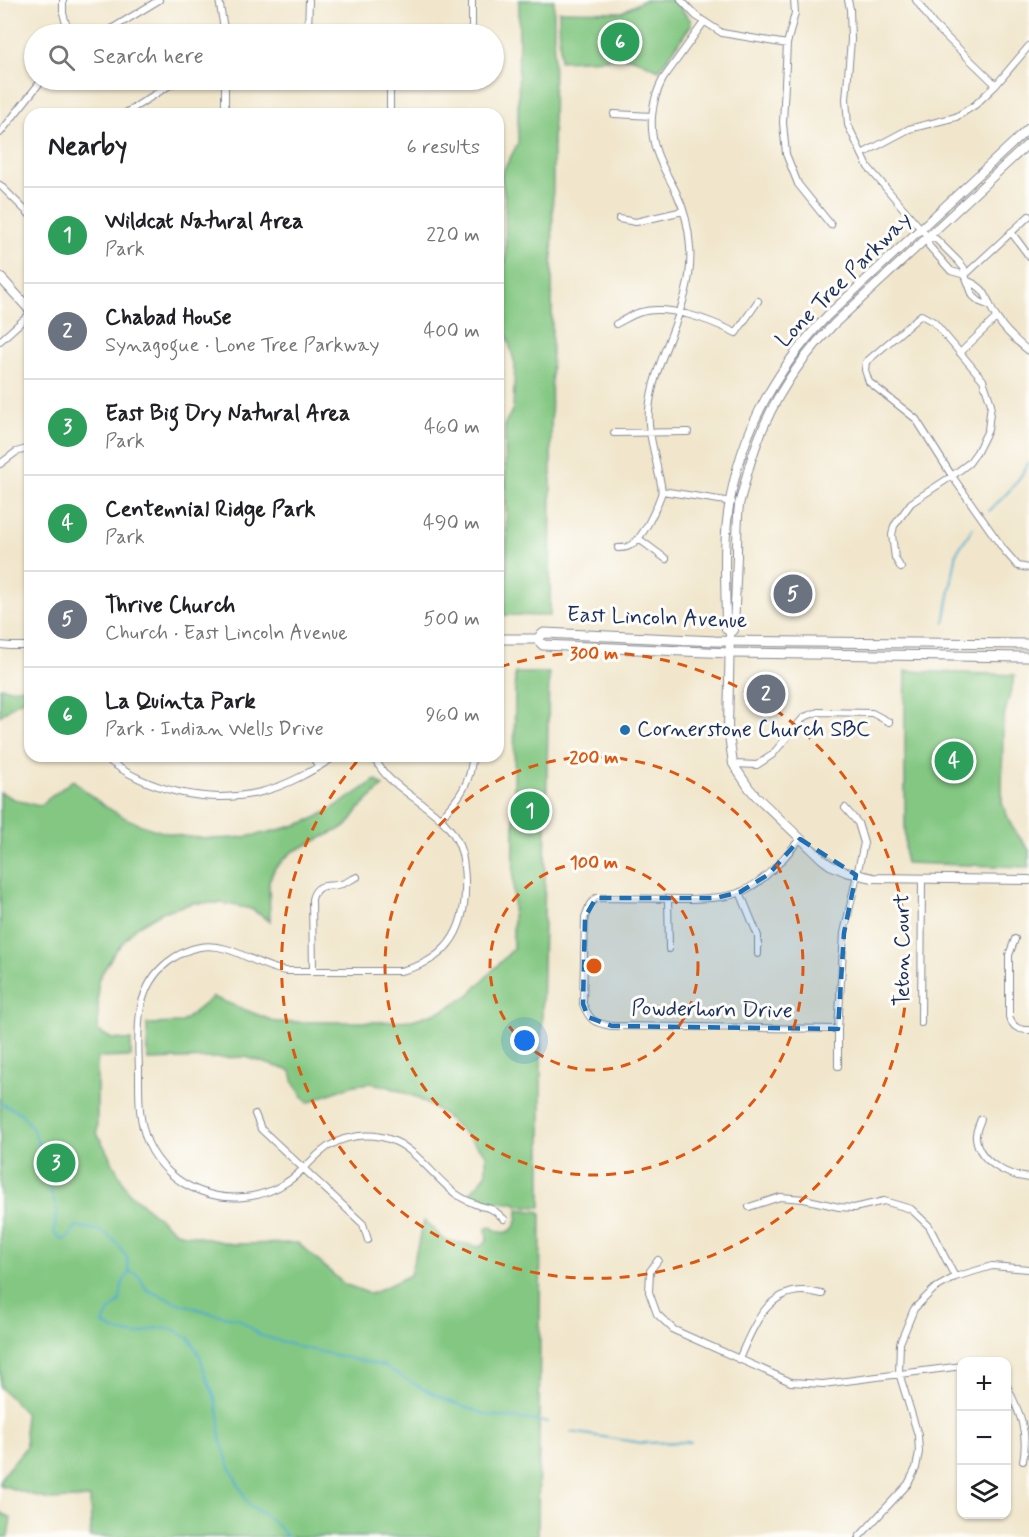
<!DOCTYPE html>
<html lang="en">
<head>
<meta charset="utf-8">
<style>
	:root { --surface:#fff; --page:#f6f6f6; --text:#202124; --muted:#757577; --line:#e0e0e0; --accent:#111827 }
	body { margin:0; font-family:Mynerve,sans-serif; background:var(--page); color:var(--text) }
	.controls { position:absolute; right:18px; bottom:18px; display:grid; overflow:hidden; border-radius:12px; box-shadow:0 2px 4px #0004 }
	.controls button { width:54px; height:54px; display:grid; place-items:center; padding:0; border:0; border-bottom:2px solid var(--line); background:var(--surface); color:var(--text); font:30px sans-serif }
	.you { position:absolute; left:525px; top:1041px; width:21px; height:21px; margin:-15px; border:4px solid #fff; border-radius:50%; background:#1a73e8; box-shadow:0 0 0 9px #1a73e833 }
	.badge { display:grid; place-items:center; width:39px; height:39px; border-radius:50%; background:var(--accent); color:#fff; font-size:20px; font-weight:700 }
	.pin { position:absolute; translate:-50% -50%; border:3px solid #fff; box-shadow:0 2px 6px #0006 }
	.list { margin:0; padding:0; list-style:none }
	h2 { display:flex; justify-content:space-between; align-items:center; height:78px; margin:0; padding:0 24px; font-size:26px }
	h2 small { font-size:20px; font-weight:400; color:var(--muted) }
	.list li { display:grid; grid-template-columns:39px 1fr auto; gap:18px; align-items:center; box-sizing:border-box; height:96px; padding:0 24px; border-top:2px solid var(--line) }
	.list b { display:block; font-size:22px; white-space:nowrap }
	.list p { margin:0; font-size:20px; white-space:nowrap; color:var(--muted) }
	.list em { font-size:20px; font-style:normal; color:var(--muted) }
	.icon { flex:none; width:33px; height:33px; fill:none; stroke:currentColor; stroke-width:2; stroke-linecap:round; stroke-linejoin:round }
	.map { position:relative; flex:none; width:1029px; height:1537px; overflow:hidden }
	.search { position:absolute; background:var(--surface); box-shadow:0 2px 4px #0004; left:24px; top:24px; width:480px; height:66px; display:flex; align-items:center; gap:15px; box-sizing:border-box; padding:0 21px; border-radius:33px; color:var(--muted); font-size:22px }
	.panel { position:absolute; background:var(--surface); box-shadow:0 2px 4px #0004; left:24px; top:108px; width:480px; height:654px; border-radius:18px }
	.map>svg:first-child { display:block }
</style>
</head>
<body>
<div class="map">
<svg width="1029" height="1537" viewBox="0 0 1029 1537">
	<rect width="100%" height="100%" fill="#fdfcf7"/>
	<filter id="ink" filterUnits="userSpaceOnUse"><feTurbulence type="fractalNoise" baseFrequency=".0167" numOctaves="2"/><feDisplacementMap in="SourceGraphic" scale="12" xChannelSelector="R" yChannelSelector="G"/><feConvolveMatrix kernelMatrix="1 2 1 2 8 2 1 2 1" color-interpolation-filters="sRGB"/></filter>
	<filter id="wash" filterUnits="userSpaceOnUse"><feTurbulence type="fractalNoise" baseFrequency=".008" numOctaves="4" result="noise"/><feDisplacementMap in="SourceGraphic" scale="24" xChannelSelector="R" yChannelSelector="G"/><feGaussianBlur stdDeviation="1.35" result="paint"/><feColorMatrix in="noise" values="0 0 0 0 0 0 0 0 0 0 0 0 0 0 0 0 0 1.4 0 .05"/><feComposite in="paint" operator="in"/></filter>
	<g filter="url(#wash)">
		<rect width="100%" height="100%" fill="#f1e6cc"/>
		<!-- green -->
		<path fill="#83c782" stroke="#4f7b70" stroke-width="1.5" d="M519,0H554L550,616L503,615L507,560L505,423L513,409L515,364L498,304V263L506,262L505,198L501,175L518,143Z
			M644,0H674L691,21V25L659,70L633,58L560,61L559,11L622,12Z
			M906,671L1015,675L1003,720L1002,803L1012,827L1029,850V867L905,863V714Z
			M515,673H549L541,1065V1207L517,1206L516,1203C499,1203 484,1203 469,1194L486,1175V1154L442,1113L416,1097L386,1086L370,1083L354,1085L326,1095L308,1103L294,1084L291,1071L246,1057L148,1060L147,1024L181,1023L213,997L276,1022H378L412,1020L444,1010L469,995L513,949Z
			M30,686V697L16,703L0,716V687L10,689Z
			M73,780C81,787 89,795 98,801C148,838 214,847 274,831C287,828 301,824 313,819C336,808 356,793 376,780L383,786L359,809L347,826L292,852L275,868L269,881L270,921L251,909L222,903H193L162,912L135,928L114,953L98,980V1031L112,1039L131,1040V1057L97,1058V1133L129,1193L176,1232L232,1244L298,1243L344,1284L371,1294L410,1275L424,1221L445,1240L480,1247L487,1240L486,1228L491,1227C508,1240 519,1228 518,1209L541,1212L538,1537H90L91,1526L90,1498L49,1500L0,1485V1479L26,1447L24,1412L0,1387V792L16,800L39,806Z
			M0,1512L11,1518L8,1537H0Z"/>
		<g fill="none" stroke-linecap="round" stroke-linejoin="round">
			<!-- stream -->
			<path stroke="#4fadcd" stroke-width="2" d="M989,511C1005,496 1019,482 1029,462
				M944,623L957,552L973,527
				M0,1103L21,1113L34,1131L42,1155L48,1183L57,1210L54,1233L62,1240L69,1238L76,1226L102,1231L117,1243L127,1258L129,1272L122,1284L120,1301L108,1313L103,1324L116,1331L138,1335L155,1328L173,1329L190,1339L200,1356L206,1376L215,1398L220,1420V1438L229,1465L248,1504L274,1522L287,1537
				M130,1272L138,1275L147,1290L178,1303L215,1314L239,1319L260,1335L299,1347L384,1366L412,1383L448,1401L487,1415L548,1422
				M571,1432L642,1443L691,1442"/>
		</g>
	</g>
	<g filter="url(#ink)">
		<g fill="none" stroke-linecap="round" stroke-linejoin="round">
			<!-- minor casing -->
			<g stroke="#868a95" stroke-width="8">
				<path id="minor" d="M63,0V13L69,34
					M219,0L225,34
					M309,0L308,30L361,34
					M681,0L696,16L722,33L787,44
					M794,0L795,13L787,44L783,123L786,154L798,184L831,225
					M848,0L850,9L851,40L846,99L848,125L868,167L927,236L929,246L951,271L965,275
					M916,0L933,24L996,85
					M103,34L159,0
					M439,34L466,33L472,27V0
					M390,80V114
					M124,114L173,83L182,80
					M225,114V80
					M614,114L652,116
					M0,133L42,80
					M862,154L909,129L956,117L975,105L996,85L1029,46
					M0,185L30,215
					M619,219L636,222L683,211
					M1011,232L1029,256
					M927,236L936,239L958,261L964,268L965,275L973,296L980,302L988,305
					M965,275L1029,216
					M968,281C990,290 985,300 996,317C1005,331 1016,341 1029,351
					M616,324C624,320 633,314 641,312C669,304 712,321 736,333L758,301
					M0,341L30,314
					M960,353L996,318
					M614,433L688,432
					M0,464L16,452L30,448
					M662,491L732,502
					M639,539L666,559
					M618,548C621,548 624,548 627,547C642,542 656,509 661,495C663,488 660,480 658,472C655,452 647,431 649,410C654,354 695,305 690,247C689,230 685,211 677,194C671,181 662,168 657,153C648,129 651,101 663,79L704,22
					M901,568L895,558L892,535L894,526L911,503L952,476L969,463L977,452L988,430L991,404L983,380L934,322L921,315L866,362L865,370L869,382L916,419L952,476L1004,550L1018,566L1029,568
					M0,645L10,646H30
					M103,756C146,791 208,805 261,792C289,785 312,771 336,756
					M312,756L319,767
					M373,756C379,767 386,777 396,784C413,799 435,810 449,828C462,844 464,860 465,880C467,927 449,961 400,971H286C255,967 233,942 200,947C188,949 177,955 168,962C133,989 138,1032 139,1071C139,1095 138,1120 148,1143C158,1165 177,1183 200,1191C228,1202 262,1199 287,1182C300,1174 309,1162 321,1152C340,1135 371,1131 394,1141C416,1150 436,1179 456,1194C463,1199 472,1203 480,1206C484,1207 490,1208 493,1210C497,1212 500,1216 504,1219
					M733,764L757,765L772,755L804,717L818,712L872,713L889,722
					M440,818C458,800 472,782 472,756
					M800,839C784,858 769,877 747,889C729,899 708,898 688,899C658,899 627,898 596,898L590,904L585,917L583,1004C590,1021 594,1023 612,1026L838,1029
					M740,892L758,936V954
					M668,899L669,949
					M1015,939L1009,955V1017C1013,1027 1018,1030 1029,1030
					M313,971L312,899C317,881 328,888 342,884C347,882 352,879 357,877
					M921,1023L922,878
					M838,1066V1029L844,933L864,843L858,823L845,808
					M255,1114L261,1129L363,1224L368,1240
					M981,1119C979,1125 975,1132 976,1138C979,1162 1008,1176 1029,1178
					M749,1207L780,1197L804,1199L839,1207L854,1208L884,1201L911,1209L929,1226L955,1277
					M658,1260L650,1271L649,1292L657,1314L674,1330L791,1382L823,1384L962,1366
					M739,1359C752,1330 765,1291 803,1291C809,1291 816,1293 822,1294
					M1006,1384C1019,1411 1029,1431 1023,1461
					M859,1537L908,1484L916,1468L919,1452L918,1435L899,1373L900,1343L914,1309L934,1289L955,1277L992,1266L1029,1269"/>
			</g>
			<!-- tertiary casing -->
			<g stroke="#868a95" stroke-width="10">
				<path id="tertiary" d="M1029,128L827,316C777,368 742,430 730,501C722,542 726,587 726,629L730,632L728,728L733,764L749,788L756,796L822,859L830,865L846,872L873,878L1029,880
					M730,632L734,630C735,605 736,581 737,556C737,539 737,522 739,505C741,496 744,487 746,478C762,417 790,369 834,324L1029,143"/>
			</g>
			<!-- primary casing -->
			<g stroke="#868a95" stroke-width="11">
				<path id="primary" d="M0,277L30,310
					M498,639H537L543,645L730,653L1029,657
					M537,639L544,633L715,641L1029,644"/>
			</g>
			<!-- minor -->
			<use href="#minor" stroke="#fff" stroke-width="6"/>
			<!-- tertiary -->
			<use href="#tertiary" stroke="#fff" stroke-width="8"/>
			<!-- primary -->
			<use href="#primary" stroke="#fff" stroke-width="9"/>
		</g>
	</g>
	<!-- marked area -->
	<path fill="#1f6fb2" fill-opacity="0.2" stroke="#1f6fb2" stroke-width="4.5" stroke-dasharray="12 8" stroke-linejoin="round" d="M800,839L856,875L844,933L838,1029L612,1026L588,1017L583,1004L585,917L596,898H716L740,892L769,874Z"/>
	<!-- distance rings -->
	<g fill="none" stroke="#de5710" stroke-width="3" stroke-dasharray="10 8">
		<circle cx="594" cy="966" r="104"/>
		<circle cx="594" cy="966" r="209"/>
		<path d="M500 667A313 313 0 1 1 361 757"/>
	</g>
	<!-- markers -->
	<circle fill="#1f6fb2" stroke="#fdfcf7" stroke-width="2" cx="625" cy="730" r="6"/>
	<g text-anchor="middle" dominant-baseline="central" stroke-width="6" stroke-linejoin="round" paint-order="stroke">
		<!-- street labels -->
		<g font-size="22" fill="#1b2f5e" stroke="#fdfcf7">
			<text transform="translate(844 280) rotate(-45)">Lone Tree Parkway</text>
			<text transform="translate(657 618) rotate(2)">East Lincoln Avenue</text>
			<text transform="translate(903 950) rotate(-90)">Teton Court</text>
			<text transform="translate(712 1010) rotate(1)">Powderhorn Drive</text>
		</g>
		<!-- poi labels -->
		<g font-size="22" fill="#1b2f5e" stroke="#fdfcf7" text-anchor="start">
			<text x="637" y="730">Cornerstone Church SBC</text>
		</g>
	</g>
	<circle cx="594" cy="966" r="9" fill="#de5710" stroke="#fdfcf7" stroke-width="3"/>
	<g font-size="18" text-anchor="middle" font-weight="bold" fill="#de5710" stroke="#fdfcf7" stroke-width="6" stroke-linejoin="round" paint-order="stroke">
		<text x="594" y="659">300 m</text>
		<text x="594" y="763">200 m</text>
		<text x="594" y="868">100 m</text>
	</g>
</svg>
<div class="controls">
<button>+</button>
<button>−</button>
<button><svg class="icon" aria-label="layers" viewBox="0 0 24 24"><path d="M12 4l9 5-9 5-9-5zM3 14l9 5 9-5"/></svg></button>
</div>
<div class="you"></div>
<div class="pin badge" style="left:530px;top:811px;background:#2e9e5b">1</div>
<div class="pin badge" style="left:766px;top:694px;background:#6b7280">2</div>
<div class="pin badge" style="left:56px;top:1163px;background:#2e9e5b">3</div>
<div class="pin badge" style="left:954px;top:761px;background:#2e9e5b">4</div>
<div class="pin badge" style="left:793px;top:594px;background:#6b7280">5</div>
<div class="pin badge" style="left:620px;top:42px;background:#2e9e5b">6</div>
<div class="search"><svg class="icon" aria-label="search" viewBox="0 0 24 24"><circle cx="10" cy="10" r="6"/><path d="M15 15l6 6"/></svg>Search here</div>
<section class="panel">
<h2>Nearby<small>6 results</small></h2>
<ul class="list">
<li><span class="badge" style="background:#2e9e5b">1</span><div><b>Wildcat Natural Area</b><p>Park</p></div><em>220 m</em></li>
<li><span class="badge" style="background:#6b7280">2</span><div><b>Chabad House</b><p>Synagogue · Lone Tree Parkway</p></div><em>400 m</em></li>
<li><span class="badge" style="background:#2e9e5b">3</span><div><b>East Big Dry Natural Area</b><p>Park</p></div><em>460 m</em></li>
<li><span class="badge" style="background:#2e9e5b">4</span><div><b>Centennial Ridge Park</b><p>Park</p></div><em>490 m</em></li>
<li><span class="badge" style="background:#6b7280">5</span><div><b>Thrive Church</b><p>Church · East Lincoln Avenue</p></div><em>500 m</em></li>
<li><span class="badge" style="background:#2e9e5b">6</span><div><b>La Quinta Park</b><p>Park · Indian Wells Drive</p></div><em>960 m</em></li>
</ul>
</section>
</div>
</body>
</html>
